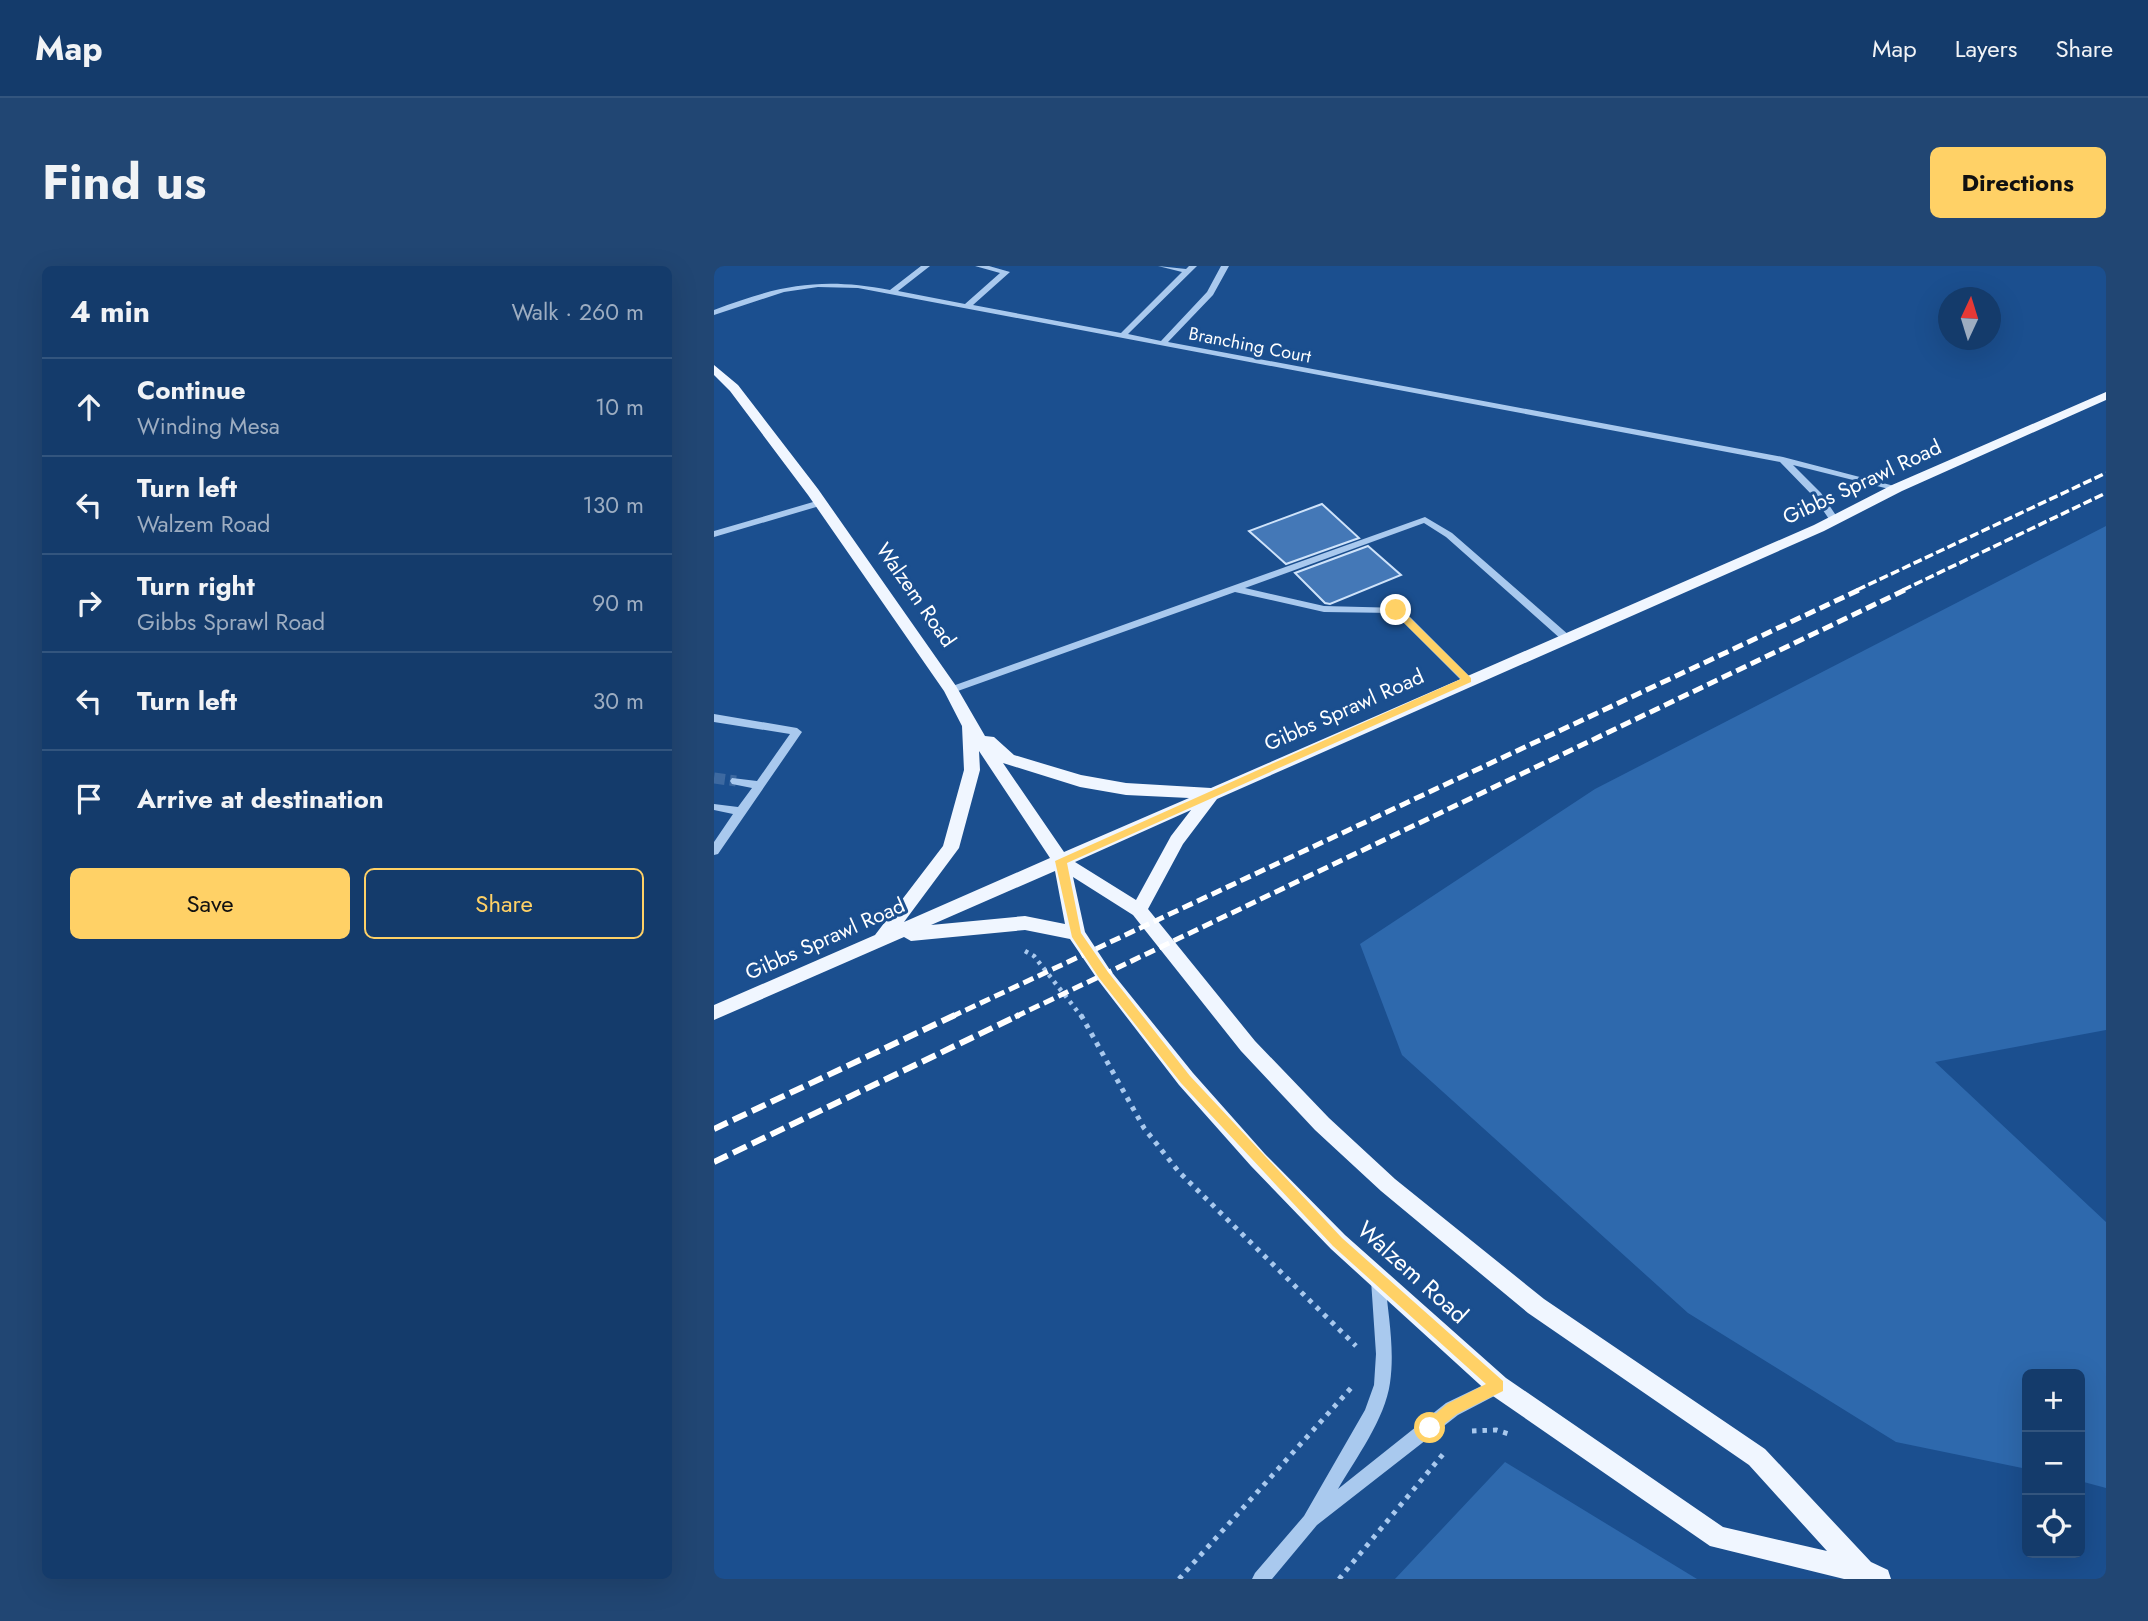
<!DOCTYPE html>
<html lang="en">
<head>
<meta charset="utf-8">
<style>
	:root { --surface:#143b6b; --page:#214673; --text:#f1f3f6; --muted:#9dadc1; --line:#33557e; --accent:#ffd166 }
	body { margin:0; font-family:Jost,sans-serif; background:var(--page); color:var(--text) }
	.controls { position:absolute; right:21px; bottom:21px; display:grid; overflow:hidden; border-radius:10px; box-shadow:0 7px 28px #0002 }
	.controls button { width:63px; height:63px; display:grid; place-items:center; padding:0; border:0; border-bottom:2px solid var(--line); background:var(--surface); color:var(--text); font:35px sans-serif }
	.compass { position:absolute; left:1224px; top:21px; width:63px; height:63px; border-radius:50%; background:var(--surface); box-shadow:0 7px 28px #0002; rotate:4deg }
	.stop { position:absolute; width:21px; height:21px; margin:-16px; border:5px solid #ffd166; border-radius:50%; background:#fff }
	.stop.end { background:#ffd166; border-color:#fff; box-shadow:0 2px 7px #0008 }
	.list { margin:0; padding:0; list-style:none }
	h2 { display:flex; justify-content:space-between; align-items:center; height:91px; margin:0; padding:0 28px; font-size:30px }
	h2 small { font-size:23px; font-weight:400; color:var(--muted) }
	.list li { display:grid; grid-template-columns:46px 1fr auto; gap:21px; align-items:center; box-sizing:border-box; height:98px; padding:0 28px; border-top:2px solid var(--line) }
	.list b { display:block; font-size:26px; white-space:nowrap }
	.list p { margin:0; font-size:23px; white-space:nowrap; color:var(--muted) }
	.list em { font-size:23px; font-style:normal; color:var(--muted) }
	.actions { display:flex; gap:14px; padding:21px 28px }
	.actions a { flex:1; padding:16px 0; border:2px solid var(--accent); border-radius:10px; text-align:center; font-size:24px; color:var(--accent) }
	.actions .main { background:var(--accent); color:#111 }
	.icon { flex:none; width:38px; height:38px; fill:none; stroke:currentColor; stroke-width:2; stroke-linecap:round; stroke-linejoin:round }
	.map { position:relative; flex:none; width:1392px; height:1313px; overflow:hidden; border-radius:10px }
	header { display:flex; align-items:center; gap:42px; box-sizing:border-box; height:98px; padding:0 35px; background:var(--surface); border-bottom:2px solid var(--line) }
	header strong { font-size:33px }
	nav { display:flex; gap:38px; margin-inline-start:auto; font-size:24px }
	.intro { display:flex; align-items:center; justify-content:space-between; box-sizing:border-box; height:168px; padding:0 42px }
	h1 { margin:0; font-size:49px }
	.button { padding:18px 32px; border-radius:10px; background:var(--accent); color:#111; font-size:24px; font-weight:700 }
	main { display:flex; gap:42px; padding:0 42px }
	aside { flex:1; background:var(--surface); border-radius:10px; box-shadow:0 7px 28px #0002 }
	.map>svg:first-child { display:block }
</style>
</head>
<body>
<header>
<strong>Map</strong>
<nav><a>Map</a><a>Layers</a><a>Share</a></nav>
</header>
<div class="intro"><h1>Find us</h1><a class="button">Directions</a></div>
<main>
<aside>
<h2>4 min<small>Walk · 260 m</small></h2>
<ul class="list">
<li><svg class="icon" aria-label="ahead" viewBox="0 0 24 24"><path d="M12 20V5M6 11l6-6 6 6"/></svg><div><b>Continue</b><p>Winding Mesa</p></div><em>10 m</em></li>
<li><svg class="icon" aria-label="left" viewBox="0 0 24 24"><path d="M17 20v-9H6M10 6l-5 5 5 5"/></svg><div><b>Turn left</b><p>Walzem Road</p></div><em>130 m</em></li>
<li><svg class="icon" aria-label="right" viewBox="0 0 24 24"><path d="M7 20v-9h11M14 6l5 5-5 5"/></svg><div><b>Turn right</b><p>Gibbs Sprawl Road</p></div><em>90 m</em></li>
<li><svg class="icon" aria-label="left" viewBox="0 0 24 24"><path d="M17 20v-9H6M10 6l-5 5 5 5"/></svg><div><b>Turn left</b></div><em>30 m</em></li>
<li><svg class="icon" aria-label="arrive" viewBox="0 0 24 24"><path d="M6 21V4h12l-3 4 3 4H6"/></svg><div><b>Arrive at destination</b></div></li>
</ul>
<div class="actions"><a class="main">Save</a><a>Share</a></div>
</aside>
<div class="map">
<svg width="1392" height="1313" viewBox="0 0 1392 1313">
	<rect width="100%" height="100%" fill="#1b4f8f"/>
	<!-- green -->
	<path fill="#2e69ad" d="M1392,260V764L1221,796L1392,956V1222L1366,1215V1108H1313V1203L1182,1176L974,1047L688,789L646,678L881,523Z
		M791,1196L983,1313H681Z"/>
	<!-- building -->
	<path fill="#4478b7" stroke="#cfe3fa" stroke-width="2" d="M608,238L645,272L572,298L535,265Z
		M654,280L687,309L616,338L611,337L581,307Z"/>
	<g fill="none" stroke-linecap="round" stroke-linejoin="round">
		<!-- minor-tunnel -->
		<path stroke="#3d69a0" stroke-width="11" stroke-dasharray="11 5" stroke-linecap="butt" d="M0,512L22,515"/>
		<!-- path-far1 -->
		<path stroke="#a9c9ee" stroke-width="4.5" stroke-dasharray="3.5 5" stroke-linecap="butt" d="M311,685L320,690L368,751"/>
		<!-- path -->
		<path stroke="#a9c9ee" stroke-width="5" stroke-dasharray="4.5 6" stroke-linecap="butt" d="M367,749L430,862L465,906L642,1080
			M758,1165L782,1164L798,1169
			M465,1313L638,1121
			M625,1313L730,1187"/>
		<!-- minor -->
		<path fill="#a9c9ee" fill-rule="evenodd" d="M207,0H216L184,25L251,38L286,7L261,0H275L296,6L259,39L407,67L468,6L444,0L472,3L475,0H483L414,68L447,75L493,26L507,0H515L499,29L454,76L1069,191L1188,222L1183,225L1079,199L1107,227L1125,254L1120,257L1117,256L1100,231L1066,196L144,22L104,21L70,26L0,49V44C65,19 107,11 176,24Z
			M106,234L111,237L109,239L0,271V265Z
			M711,251L738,267L856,370V374H848L732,271L710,257L531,322L610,340L687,342L757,412L758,414L757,416H749L680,347L610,346L521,326L241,426L237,427L232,424L233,422Z
			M0,448L83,462L88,466L4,588L0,589V576L19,548L0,544V538L24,541L38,522L18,518L16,515L18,512L43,515L76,468L0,456Z
			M664,1007L669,1009L671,1014C674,1048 681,1083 676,1117C671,1153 642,1192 624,1223L732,1137L784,1112L790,1115L792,1120L790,1125L744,1149L603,1259L558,1313H538L541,1307L590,1250L651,1144L660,1119L662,1088L657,1014L659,1009Z"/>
		<!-- major -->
		<path fill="#f0f6ff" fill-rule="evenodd" d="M0,99L24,119L104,223L242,420L271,470L280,471L300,489L367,509L412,517L497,522L1100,259L1178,219L1392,126V134L1188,225L1110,265L503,533L469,578L434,643L541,775L615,852L681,913L830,1033L1051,1183L1157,1296L1174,1304L1177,1313H1130L996,1280L776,1128L617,983L537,900L465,819L384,714L356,673L311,664L197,675L190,671L0,754V739L161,669L229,580L250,504L248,460L230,425L94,229L16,125L0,109ZM265,485L336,592L190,656L245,582L266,504ZM289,497L366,521L412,529L475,532L350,586ZM477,544L457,570L422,634L361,596ZM341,605L351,658L311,650L217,659ZM359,611L419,649L527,785L601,864L667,925L814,1047L1035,1199L1113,1285L1009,1261L792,1112L631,969L551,888L479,807L396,704L371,666Z"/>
		<!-- rail-far2 -->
		<path stroke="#fff" stroke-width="3.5" stroke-dasharray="9 3.5" stroke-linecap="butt" d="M1143,324L1392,207
			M1189,324L1392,227"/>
		<!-- rail-far1 -->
		<path stroke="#fff" stroke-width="5" stroke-dasharray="11 5" stroke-linecap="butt" d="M237,751L1147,323
			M301,751L1193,323"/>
		<!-- rail -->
		<path stroke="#fff" stroke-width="6" stroke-dasharray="15 6" stroke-linecap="butt" d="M0,863L241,749
			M0,896L305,749"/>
	</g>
	<!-- route -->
	<path fill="#ffd166" d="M679,342H686L757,412V416L353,597L367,667L394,706L476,810L628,972L789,1115V1125L743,1148L716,1169L711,1167V1157L733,1138L772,1118L619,980L467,817L385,712L358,671L341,595L747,413L679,346Z"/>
	<g text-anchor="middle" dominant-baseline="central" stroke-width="6" stroke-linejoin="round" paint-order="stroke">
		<!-- far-street labels -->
		<g font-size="18" fill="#fff" stroke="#1b4f8f">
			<text transform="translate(536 79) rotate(11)">Branching Court</text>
		</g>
		<!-- street labels -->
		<g font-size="21" fill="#fff" stroke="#1b4f8f">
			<text transform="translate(1148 216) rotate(-25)">Gibbs Sprawl Road</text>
			<text transform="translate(202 329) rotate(55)">Walzem Road</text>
			<text transform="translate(630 444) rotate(-24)">Gibbs Sprawl Road</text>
			<text transform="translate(111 673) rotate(-24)">Gibbs Sprawl Road</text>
		</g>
		<!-- near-street labels -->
		<g font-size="24" fill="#fff" stroke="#1b4f8f">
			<text transform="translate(699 1006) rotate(42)">Walzem Road</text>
		</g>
	</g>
</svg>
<div class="controls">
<button>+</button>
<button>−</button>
<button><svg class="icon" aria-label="locate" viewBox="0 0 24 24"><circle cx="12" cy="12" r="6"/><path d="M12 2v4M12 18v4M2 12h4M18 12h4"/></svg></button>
</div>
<svg class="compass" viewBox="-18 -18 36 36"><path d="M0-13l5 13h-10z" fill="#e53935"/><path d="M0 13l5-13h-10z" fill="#9dadc1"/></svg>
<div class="stop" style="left:716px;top:1162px"></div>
<div class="stop end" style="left:682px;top:344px"></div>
</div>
</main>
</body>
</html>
